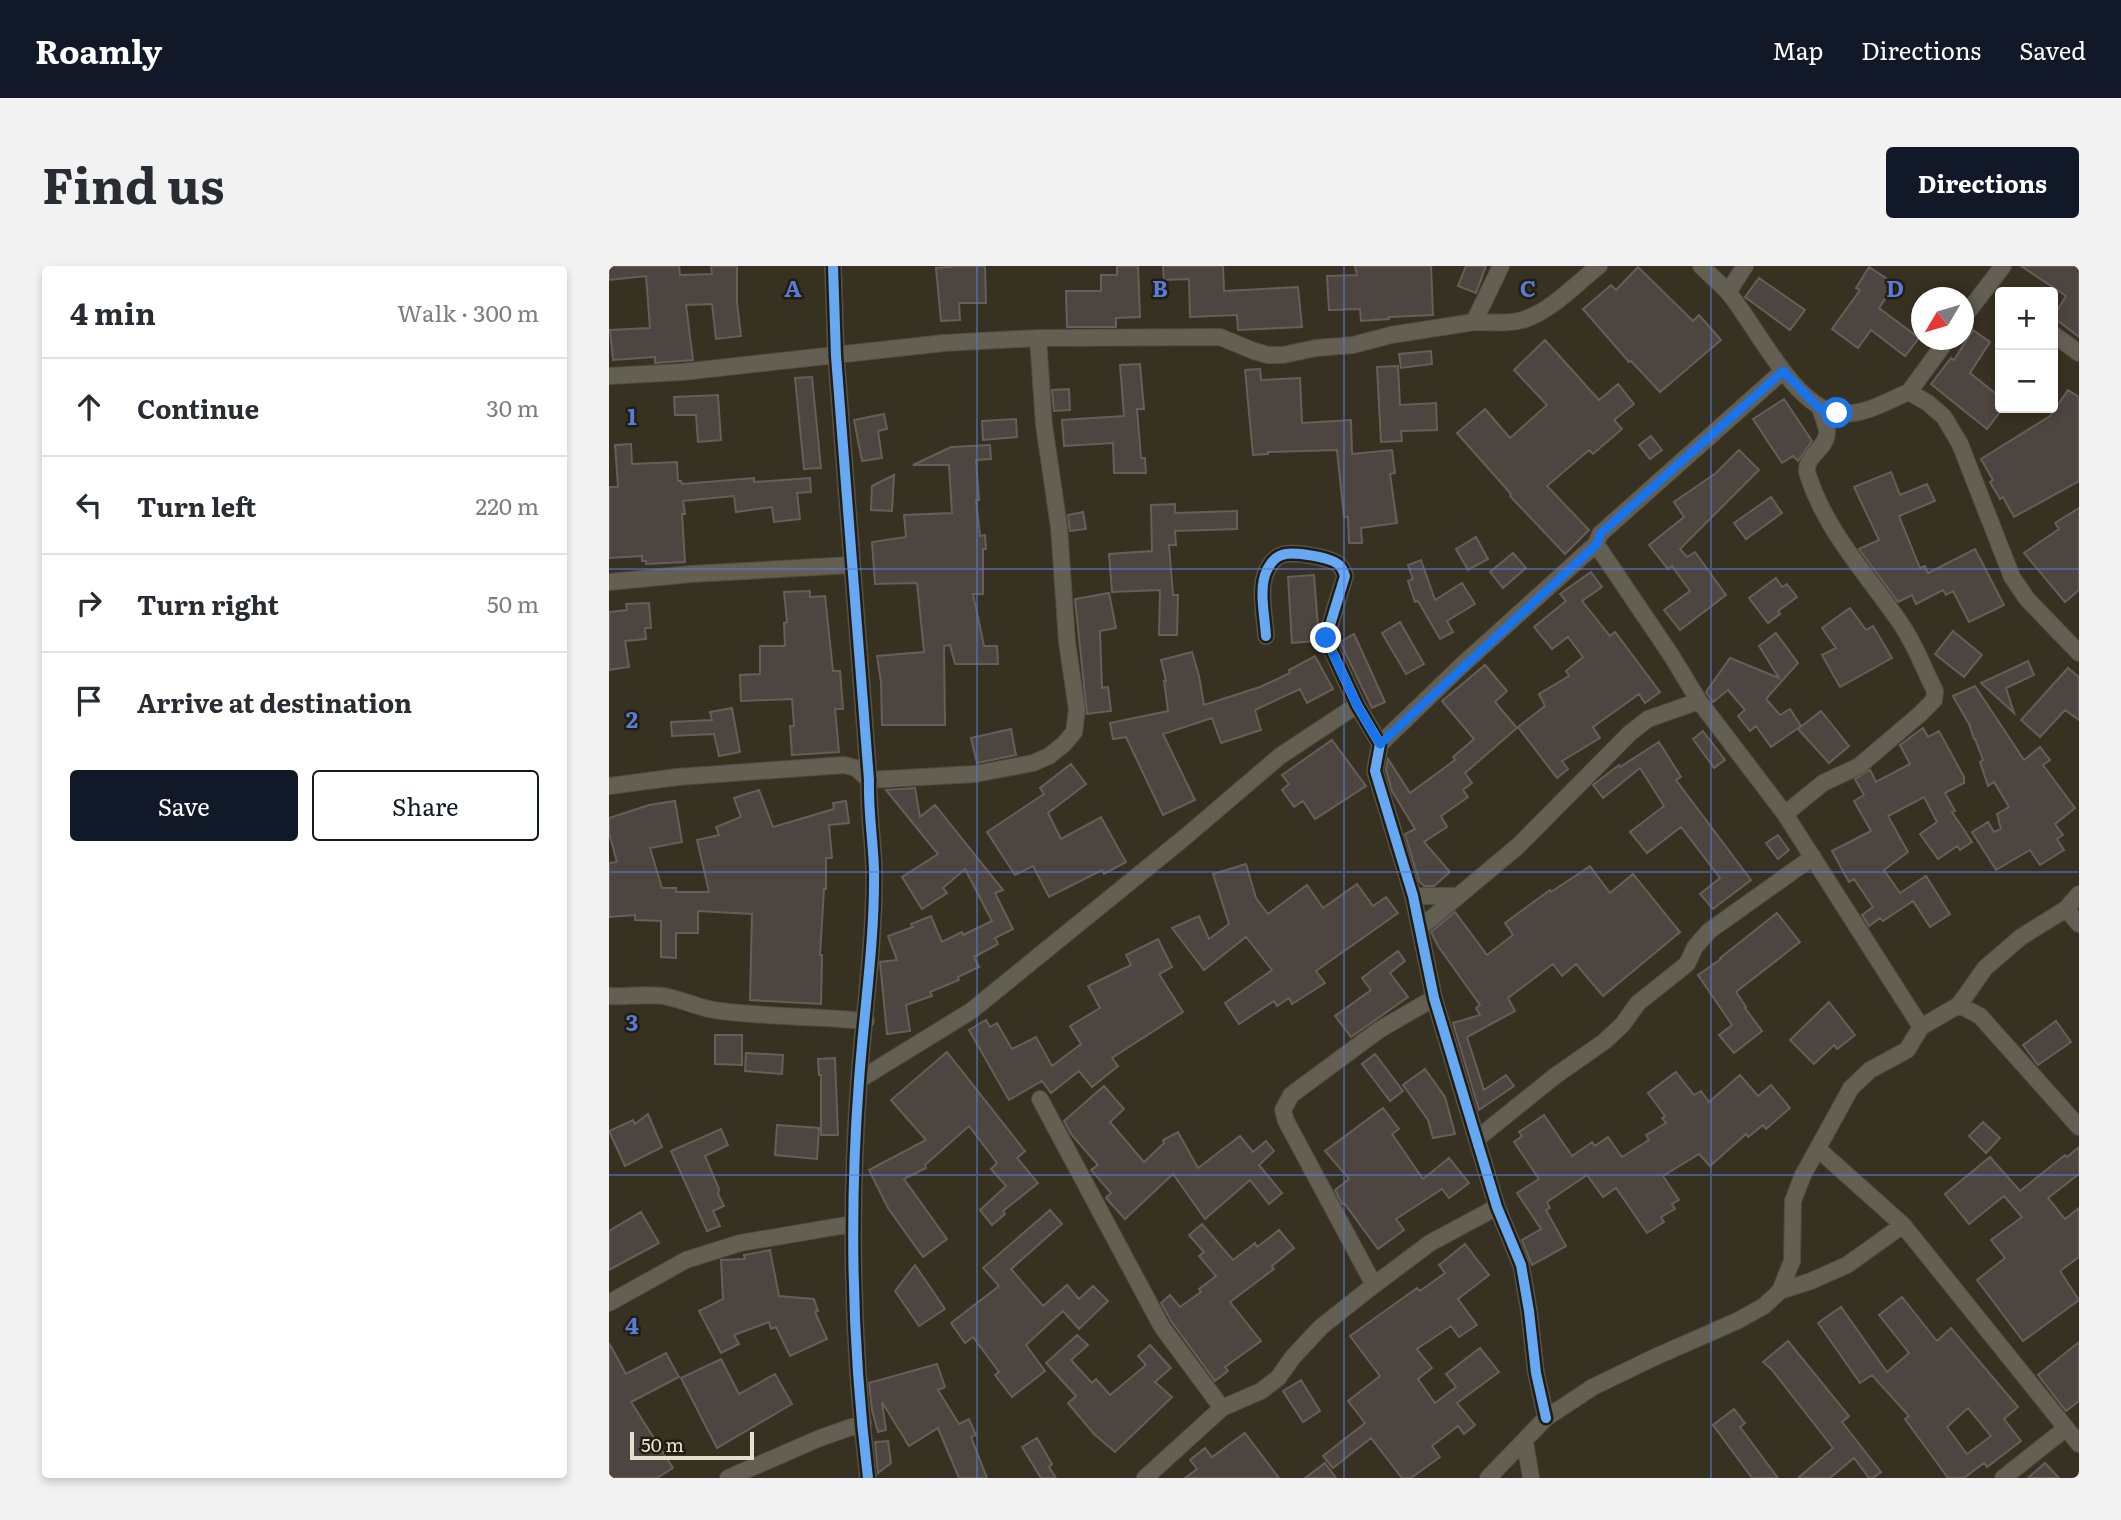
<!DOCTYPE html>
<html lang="en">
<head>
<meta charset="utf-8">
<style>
	:root { --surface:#fff; --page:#f2f2f3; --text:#2b2b33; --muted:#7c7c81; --line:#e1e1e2; --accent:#111827 }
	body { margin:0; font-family:Literata,serif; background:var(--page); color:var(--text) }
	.controls { position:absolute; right:21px; top:21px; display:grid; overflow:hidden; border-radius:7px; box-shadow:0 4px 10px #0003 }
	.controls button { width:63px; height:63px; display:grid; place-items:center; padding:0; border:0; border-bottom:2px solid var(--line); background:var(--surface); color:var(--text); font:35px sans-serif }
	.compass { position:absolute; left:1302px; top:21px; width:63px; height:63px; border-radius:50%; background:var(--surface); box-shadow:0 4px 10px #0003; rotate:232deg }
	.scale { position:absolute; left:21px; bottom:18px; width:124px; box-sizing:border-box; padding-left:7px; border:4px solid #e5dfcf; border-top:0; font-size:19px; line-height:24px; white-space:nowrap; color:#e5dfcf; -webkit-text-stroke:5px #221d11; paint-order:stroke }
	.stop { position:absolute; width:21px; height:21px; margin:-16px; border:5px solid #1a73e8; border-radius:50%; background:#fff }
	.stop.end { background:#1a73e8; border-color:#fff; box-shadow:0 2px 7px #0008 }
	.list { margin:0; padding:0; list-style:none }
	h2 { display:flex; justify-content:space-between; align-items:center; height:91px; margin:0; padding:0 28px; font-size:30px }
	h2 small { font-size:23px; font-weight:400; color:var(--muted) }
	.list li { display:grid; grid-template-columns:46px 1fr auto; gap:21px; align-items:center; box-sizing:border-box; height:98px; padding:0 28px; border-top:2px solid var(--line) }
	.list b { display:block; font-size:26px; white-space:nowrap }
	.list em { font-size:23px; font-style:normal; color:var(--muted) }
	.actions { display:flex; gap:14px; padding:21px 28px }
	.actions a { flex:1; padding:16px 0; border:2px solid var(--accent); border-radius:7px; text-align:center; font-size:24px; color:var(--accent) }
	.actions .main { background:var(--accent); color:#fff }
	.icon { flex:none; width:38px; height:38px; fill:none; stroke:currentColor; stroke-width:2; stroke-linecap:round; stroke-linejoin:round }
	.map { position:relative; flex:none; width:1470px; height:1212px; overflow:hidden; border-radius:7px }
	header { display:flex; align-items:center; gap:42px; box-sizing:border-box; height:98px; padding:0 35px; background:var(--accent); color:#fff }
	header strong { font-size:33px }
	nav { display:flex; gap:38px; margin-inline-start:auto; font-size:24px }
	.intro { display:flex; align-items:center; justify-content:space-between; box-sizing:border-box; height:168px; padding:0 42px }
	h1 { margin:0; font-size:49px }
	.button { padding:18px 32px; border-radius:7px; background:var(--accent); color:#fff; font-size:24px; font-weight:700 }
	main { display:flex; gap:42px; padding:0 42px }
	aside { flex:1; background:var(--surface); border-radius:7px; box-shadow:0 4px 10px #0003 }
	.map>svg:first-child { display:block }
</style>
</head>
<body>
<header>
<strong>Roamly</strong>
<nav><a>Map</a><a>Directions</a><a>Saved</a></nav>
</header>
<div class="intro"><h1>Find us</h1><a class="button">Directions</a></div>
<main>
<aside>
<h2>4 min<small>Walk · 300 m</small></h2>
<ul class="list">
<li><svg class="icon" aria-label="ahead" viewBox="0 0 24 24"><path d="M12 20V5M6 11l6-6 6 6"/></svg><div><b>Continue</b></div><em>30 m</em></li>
<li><svg class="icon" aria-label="left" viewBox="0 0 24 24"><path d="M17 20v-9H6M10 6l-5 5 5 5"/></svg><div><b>Turn left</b></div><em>220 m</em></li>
<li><svg class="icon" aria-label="right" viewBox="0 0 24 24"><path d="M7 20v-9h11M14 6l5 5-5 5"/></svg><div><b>Turn right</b></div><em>50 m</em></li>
<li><svg class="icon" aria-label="arrive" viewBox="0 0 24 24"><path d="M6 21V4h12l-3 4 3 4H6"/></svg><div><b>Arrive at destination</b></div></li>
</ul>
<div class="actions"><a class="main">Save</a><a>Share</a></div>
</aside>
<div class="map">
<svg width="1470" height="1212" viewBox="0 0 1470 1212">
	<rect width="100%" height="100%" fill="#373121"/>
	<!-- building -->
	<path fill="#4d4540" stroke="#665e5a" stroke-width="2" fill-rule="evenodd" d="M0,0H70L71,9L103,8L102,0H128V37L132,70L107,73L103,38L77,39L84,94L46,97V91L4,94L1,64L41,62L37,10L0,14Z
		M350,0H376L377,37H350L351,54L332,55L327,2Z
		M508,0H529L531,51L507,52V61H458L457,25H492V9H508Z
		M554,0H614L615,25L689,21L693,61L629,64L628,49L581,51L580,13L555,14Z
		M746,0H822L824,49L780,51V53L752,55L751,43L720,44L718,10L748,9Z
		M857,0H877L867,27L849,20Z
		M1412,0H1470V71L1444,51L1457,30Z
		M1029,1L1084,55L1090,49L1112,74L1051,126L1022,95L1020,96L974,43L1002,19L1007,24Z
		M1260,1L1286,18L1270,42L1310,72L1296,90L1262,64L1249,82L1223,63L1251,24L1247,22Z
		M1150,12L1196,44L1181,64L1136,31Z
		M1364,64L1381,76L1361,107L1391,131V146L1378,163L1322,118L1342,92L1345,94Z
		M936,74L990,134L1009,118L1025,138L1005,154L1013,163L984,188L980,184L938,220L980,264L956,288L901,230L902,228L848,167L876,143L901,172L938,139L905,104Z
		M822,85L823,98L792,102L790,88Z
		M531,98L535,143H528L532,192H536L537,207H505L504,177L455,180L453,154L515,150L511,99Z
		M789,100L791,139L827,137L828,164L792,165L793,175L772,176L768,101Z
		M651,103L652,114L691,112L693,157L742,154L743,188L783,184L786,207L781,208L788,257L752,262L753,277H740L739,251H735L728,184L659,186V188L644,189L636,104Z
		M203,111L212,202L195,203L186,112Z
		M460,123L461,144L445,145L443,124Z
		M1459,124L1470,131V215L1405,251L1394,231L1391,233L1381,216L1384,214L1372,193L1441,150Z
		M109,129L112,174L89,176L87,149H66L65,131Z
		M1175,133L1203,175L1189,195L1184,190L1173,197L1144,153Z
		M275,148L278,163L269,165L273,192L253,195L245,154Z
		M407,153L408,171L374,174L373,155Z
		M1042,170L1053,184L1041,193L1030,179Z
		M22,178L23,198L68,196L69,215H72L73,218L145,212V216L201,212L202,226L188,227L191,253L165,256L163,241L127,246L125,230L74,235L76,248H73L76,296L37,298V295H33V290L0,292V221H9L6,179Z
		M381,179L382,193L367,194L370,234H367L371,270L376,269L377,283H374V328H364L375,380H388L389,398H346L341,379L335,380L336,459H273L272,416L268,390L315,386L308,317L266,318L263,276L297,271L295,249L343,247L340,199H304L342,181Z
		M1130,184L1150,204L1071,283L1078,291L1086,286L1117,329L1071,364L1055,344L1081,325L1063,300L1059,303L1040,279L1075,251L1065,236L1107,207Z
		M1282,206L1291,229L1318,218L1326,235L1290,250L1311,302L1316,300L1319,307L1366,283L1395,339L1360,356L1344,325L1337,329L1334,324L1307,338L1303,329L1289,336L1250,283L1270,274L1245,221Z
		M285,209L283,245L262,244L263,220Z
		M1162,231L1173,247L1137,273L1125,257Z
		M566,238V247L628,245V263L566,265L567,279H560L564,329H569L568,369H550L551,324L503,326L500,288L543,285L542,239Z
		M1470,242V324L1456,336L1415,287L1450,263L1446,257Z
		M474,246L477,263L461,265L459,249Z
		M867,271L879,293L859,304L847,283Z
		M904,287L917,302L894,322L881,306Z
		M812,294L826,334L853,317L866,338L838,355L844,366L831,373L809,335L806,336L799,315L804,313L799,299Z
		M982,306L993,321L973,335L1001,370L1006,366L1051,426L1036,437L1030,428L984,461L991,472L953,495L959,503L948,512L909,461L936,440L930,428L960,410L957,405L974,391L959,371L943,383L925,361L957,335L951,328Z
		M705,309L709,361L707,375L683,377L679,311Z
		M1167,312L1173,321L1178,318L1188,331L1169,345L1171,348L1159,357L1140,332Z
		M201,325V331L216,330L224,405H231L234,443H226L230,486L183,489L181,460H185L183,433L132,435L131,409L151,408V380H176L175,357L178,356L175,326Z
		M500,327L507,362L491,365L493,422L499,421L502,445L478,448L466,333Z
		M40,337L42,362H36L37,373L16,375L20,401L0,404V346L18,344L17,338Z
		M1241,342L1257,364L1264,360L1283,392L1231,421L1213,389L1227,382L1213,362Z
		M791,356L815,398L797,408L773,367Z
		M1344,365L1373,389L1355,411L1326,388Z
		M1167,367L1189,397L1157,433L1171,449L1181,443L1192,460L1162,481L1147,460L1141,465L1129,450L1136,444L1119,424L1104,436L1097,426L1121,392L1170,412L1150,380Z
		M745,368L776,436L763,442L731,376Z
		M583,386L590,410L595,439L651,421L681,407L680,404L706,390L724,423L698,437L691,423L646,444L652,464L612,477L603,452L554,468L586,534L554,549L517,471L504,473L501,457L559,445L555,415H557L552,394Z
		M1419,395L1425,409L1397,422L1405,447L1372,417Z
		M876,399L898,425L886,436L908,462L856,507L863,517L854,524L859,531L832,550L838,561L815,576L841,606L825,620H815L810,615L796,568L806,563L783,525L777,504L779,493L801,527L846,494L844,491L865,473L833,435Z
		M1459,402L1470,411V454L1456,444L1431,471L1412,454Z
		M1366,420L1415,494L1431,481L1441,494L1434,499L1466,542L1446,558L1454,569L1448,573L1455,584L1431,599L1421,584L1387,604L1363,566L1379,556L1385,566L1392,563L1388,548L1400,541L1385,516L1379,520L1371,496L1374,494L1366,473H1365L1360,458L1344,430Z
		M123,442L131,486L110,490L105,468L63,470L62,456L103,454L101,446Z
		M1212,445L1240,480L1220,497L1189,463Z
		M1314,462L1319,471L1330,465L1355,511V517L1336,527L1346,545L1343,546L1363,576L1351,584L1348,580L1329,593L1311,568L1328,556L1315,531L1279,550L1299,586L1275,604L1291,627L1317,610L1341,648L1321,661L1304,635L1274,655L1271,652L1260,660L1253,649L1264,641L1245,613L1240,616L1223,585L1262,565L1245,535L1255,529L1246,513L1261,504L1267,516L1301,498L1291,479Z
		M402,463L407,489L368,497L362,472Z
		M1094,465L1116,494L1105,502L1084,473Z
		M723,474L757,520L706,553L694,535L685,541L673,524L680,518L673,509Z
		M1050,476L1072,511L1067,514L1142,614L1104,643L1091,628L1111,612L1072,561L1038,587L1021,566L1055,540L1031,502L994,532L984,519L1010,499L1011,501Z
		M462,498L477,518L439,547L452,573L492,551L517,596L495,608L493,604L440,631L424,600L406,609L378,566L435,528L431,522Z
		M306,522L311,551L326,539L394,624L386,627L404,663L386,672L389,678L365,691L370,701L349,711L350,714L321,726L323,730L297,739L301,765L278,768L271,696L288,694L279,670L304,661L302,658L322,650L333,676L353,666L354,669L383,655L356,603L334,622L338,627L313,643L293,611L329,588L277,524Z
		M150,524L164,561L225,543L224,537L237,535L240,557L220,559L223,592H217V623H215L211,689H213L212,738L141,734L143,648L89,645V667H67V692L52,691V655L26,654V649L0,651V597L8,596L0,567V552L40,539L66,535L73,576L41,582L53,622H67V626H100L88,574L110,569L107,561L132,551L125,532Z
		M1169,569L1180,584L1169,593L1157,577Z
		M637,598L647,632L659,648L698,619L714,642L748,618L764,640L777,631L789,647L707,705L716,717L683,738L680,732L668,740L665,735L630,758L616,737L663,704L637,671L595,704L563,662L590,650L600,673L620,658L604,608Z
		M981,600L1001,627L1024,608L1071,666L994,730L967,698L953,710L944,698L899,732L906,745L858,771L875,824L897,809L905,820L870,844L844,757L871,749L867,742L871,739L829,680L822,666L846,646L878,689L904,669L896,657L941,624L942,626Z
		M1168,647L1191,676L1127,726L1137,741L1136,742L1153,765L1125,787L1110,769L1123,759L1089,709L1112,693L1111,692Z
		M549,673L563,701L550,708L574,746L503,792L509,800L483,821L470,805L442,827L433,815L400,834L360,764L377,754L381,761L388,757L403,783L427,771L443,800L472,778L461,760L491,742L479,720L522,699L517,689Z
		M789,685L796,695L781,707L799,731L742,771L726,750L762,724L753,712Z
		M1220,736L1246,769L1228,783L1225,779L1205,798L1181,774Z
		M1447,755L1462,776L1429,799L1414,779Z
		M106,769H133V799L106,798Z
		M338,786L416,885L408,892L429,917L394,945L396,948L383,959L371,944L397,920L382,903L388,897L360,860L316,899L317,902L295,913L338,973L314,991L279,942L260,904L317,874L282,834Z
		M137,787L174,789L173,808L136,805Z
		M766,788L794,825L781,835L753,798Z
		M226,792L229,869H212V809H210L209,793Z
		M816,803L836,831L846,868L824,872L819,854L794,819Z
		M1067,806L1085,829L1092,825L1100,836L1131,809L1149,830L1162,819L1181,842L1157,863L1154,859L1139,871L1137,868L1101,900L1090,888L1054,910L1070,934L1063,938L1066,943L1052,951L1055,956L1038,967L1007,922L994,931L978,909L938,936L941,942L937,944L957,980L923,999L913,974L932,963L908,927L930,913L905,876L913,870L910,866L935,849L963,890L983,876L986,880L999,871L1013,891L1040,874L1037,869L1057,857L1053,852L1056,850L1039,827Z
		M495,820L515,843L501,856L535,896L555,877L554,874L569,866L589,902L631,870L644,886L657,875L665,885L650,899L673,927L660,938L641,914L596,953L564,908L516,953L497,932L502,927L482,904L489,899L462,868L455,855Z
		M774,842L790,863L783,868L814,913L840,892L860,917L840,932L833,923L787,953L795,964L769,983L735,937L733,938L726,924L740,913L716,885Z
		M39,848L53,881L16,900L0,865L24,854L26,858Z
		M1374,856L1391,872L1377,887L1360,870Z
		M168,859L210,862L208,893L166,889Z
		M112,863L119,879L96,890L110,923L109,928L115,940L104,945L111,960L98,965L62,885Z
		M1470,881V908L1439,932L1456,953L1470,942V991L1451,1005L1470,1034L1414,1075L1368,1014L1396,992L1382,974L1413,951L1395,930L1360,958L1336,928L1381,891L1411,925L1456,889L1458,891Z
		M441,944L453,958L402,1003L434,1040L458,1019L470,1033L484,1020L499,1035L470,1063L454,1045L417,1079L436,1105L403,1131L386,1109L390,1106L364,1071L356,1077L342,1057L390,1020L374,1002Z
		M32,946L50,977L0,1004V965Z
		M593,958L624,994L646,977L648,981L670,964L685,982L663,1000L665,1003L621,1036L652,1075L616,1101L619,1105L606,1115L562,1055L552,1037L561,1029L571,1041L592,1026L590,1023L607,1010L590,990L595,986L580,969Z
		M856,978L880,1009L849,1033L868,1059L850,1071L842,1060L808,1083L823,1102L809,1113L826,1137L847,1121L837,1108L871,1082L890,1106L848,1137L866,1159L855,1168L849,1160L823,1180L831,1191L802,1212H793L762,1172L724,1202L714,1190L756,1157L739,1135L771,1110L741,1070L808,1022L811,1025L836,1007L830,999Z
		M161,984L170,1030L205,1033L209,1045L206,1046L218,1073L181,1090L167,1061L162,1063L160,1056L125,1069L130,1078L112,1087L90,1045L114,1033L112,994L136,993L135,989Z
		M306,999L336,1043L310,1060L286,1025Z
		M1293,1031L1328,1075L1342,1062L1409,1141L1395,1153L1412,1175L1378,1201L1375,1197L1355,1212H1339L1296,1153L1300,1150L1263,1109L1251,1117L1209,1057L1232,1041L1278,1106L1300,1087L1270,1049ZM1359,1142L1382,1170L1358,1188L1338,1161Z
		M468,1069L479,1079L462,1094L483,1117L487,1113L501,1129L537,1099L529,1090L541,1079L562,1102L546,1116L563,1131L506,1186L485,1168L459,1137L467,1130L437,1097Z
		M1179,1075L1240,1150L1233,1156L1272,1206L1264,1212H1260L1245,1192L1221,1212H1189L1224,1182L1163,1104L1154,1096Z
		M1470,1076V1135L1457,1145L1429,1109Z
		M0,1077L17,1108L57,1087L70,1111L22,1136L64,1202L48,1212H0Z
		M112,1093L130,1128L166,1108L183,1138L108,1182L72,1112Z
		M328,1098L336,1121L329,1124L350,1158L360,1153L367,1169L362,1171L378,1212H350L329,1162L300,1180L273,1136L277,1164L269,1166L263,1144L260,1117Z
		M692,1114L711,1145L694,1156L674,1125Z
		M1125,1143L1136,1157L1131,1161L1169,1212H1143L1104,1159Z
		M636,1167L670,1212H576L588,1203L581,1194L596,1182L603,1191Z
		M428,1172L443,1198L440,1201L447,1212H432L413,1181Z
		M279,1175L282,1197L269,1207L266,1176Z
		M716,1197L727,1212H696Z
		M1436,1197L1450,1212H1419Z"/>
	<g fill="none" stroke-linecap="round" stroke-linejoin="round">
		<!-- street casing -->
		<g stroke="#514c3f" stroke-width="18">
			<path id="street" d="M224,0L227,90L260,514C259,544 264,573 265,604C266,674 255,745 250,815C240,947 243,1080 259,1212
				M1092,0C1101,9 1111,17 1119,26C1146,58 1185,141 1228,147C1253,151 1278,135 1300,126L1319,137L1335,151L1351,178L1403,311L1418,333L1470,387
				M1119,26L1136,0
				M1354,52L1394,0
				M865,56C882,56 903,59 919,52C945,42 968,17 990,0
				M1444,68L1470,87
				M1174,105L991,268L987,278L1062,389L1090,435L1176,548L1312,761
				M0,110L73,106L335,77L429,72L611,71L645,85L659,89H674L707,82L744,79L782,69L865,56L892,0
				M1300,126L1338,74
				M0,316L82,308L242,299
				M657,370C656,351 649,322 658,304C661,298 666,291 673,289C683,285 724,291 731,300C734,303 735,307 736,310L717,372L748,439L771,478L766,505L804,630L825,732L888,941L912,999L920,1045L927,1107L937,1152
				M771,478L851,401L987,278
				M0,520L68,511L235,499L247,502L260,514L366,508L424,497L440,490L455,478L465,466L468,444L458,376L450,261L435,159L429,72
				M1176,548L1214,517L1250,500L1310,449L1325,434L1326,425C1315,403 1306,378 1292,358C1259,309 1217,266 1199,209C1193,191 1217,184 1218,167C1218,159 1213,149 1211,142
				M804,630H847
				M1457,643L1470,658
				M811,662L909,580L1021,467L1039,453L1090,435
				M0,730C18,731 43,727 59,731C77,735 93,743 111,745C159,751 208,750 257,755
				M1350,739L1371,750L1470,861
				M250,814L362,745L575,572L671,490L748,439
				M431,833L553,1061L613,1142
				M869,872L946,810L996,775L1014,758L1029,737L1078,698L1086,681L1100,665L1204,591
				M1210,884L1294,959L1470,1178
				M765,1019L677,855L674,844L682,829L770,764L825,732
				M1171,1025L1202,1015L1238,999L1294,959
				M0,1037L77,994L131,977L243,958
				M916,1176L922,1212
				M119,1212L211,1172L254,1157
				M536,1212L613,1142L652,1125L669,1112L684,1091L712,1061L765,1019L821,977L888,941
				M879,1212L937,1152L984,1121L1046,1091L1128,1055L1155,1040L1171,1025L1183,995L1184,935L1194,909L1242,822L1261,804L1298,784L1312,761L1350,739L1376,702L1412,671L1457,643L1470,628
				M1394,1212L1456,1163"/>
		</g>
		<!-- street -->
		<use href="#street" stroke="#635f53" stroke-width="16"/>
		<!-- cycleway casing -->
		<g stroke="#221d11" stroke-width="15">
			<path id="cycleway" d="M224,0L227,90L260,514C259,544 264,573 265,604C266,674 255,745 250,815C240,947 243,1080 259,1212
				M657,370C656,351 649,322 658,304C661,298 666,291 673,289C683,285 724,291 731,300C734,303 735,307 736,310L717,372L748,439L771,478L766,505L804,630L825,732L888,941L912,999L920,1045L927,1107L937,1152"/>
		</g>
		<!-- cycleway -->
		<use href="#cycleway" stroke="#66a8f1" stroke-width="10"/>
	</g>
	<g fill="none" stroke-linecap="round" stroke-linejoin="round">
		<!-- route -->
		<path stroke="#1a73e8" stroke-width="9" d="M717,372L748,439L771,478L988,278L991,268L1174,105L1210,142L1228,147"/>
	</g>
	<!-- grid -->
	<path fill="none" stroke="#597ad5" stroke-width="2" stroke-opacity="0.55" d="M368,0V1212M735,0V1212M1102,0V1212M0,303H1470M0,606H1470M0,909H1470"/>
	<g font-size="23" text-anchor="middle" font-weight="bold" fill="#597ad5" stroke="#221d11" stroke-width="5" stroke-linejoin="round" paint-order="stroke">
		<text x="184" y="31">A</text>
		<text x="551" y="31">B</text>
		<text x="919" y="31">C</text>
		<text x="1286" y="31">D</text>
		<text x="23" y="159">1</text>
		<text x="23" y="462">2</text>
		<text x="23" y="765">3</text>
		<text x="23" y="1068">4</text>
	</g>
</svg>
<div class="controls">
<button>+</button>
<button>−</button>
</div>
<svg class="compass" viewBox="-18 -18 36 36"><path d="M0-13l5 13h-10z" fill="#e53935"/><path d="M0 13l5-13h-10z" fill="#7c7c81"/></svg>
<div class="scale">50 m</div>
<div class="stop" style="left:1228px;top:147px"></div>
<div class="stop end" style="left:717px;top:372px"></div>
</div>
</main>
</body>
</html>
